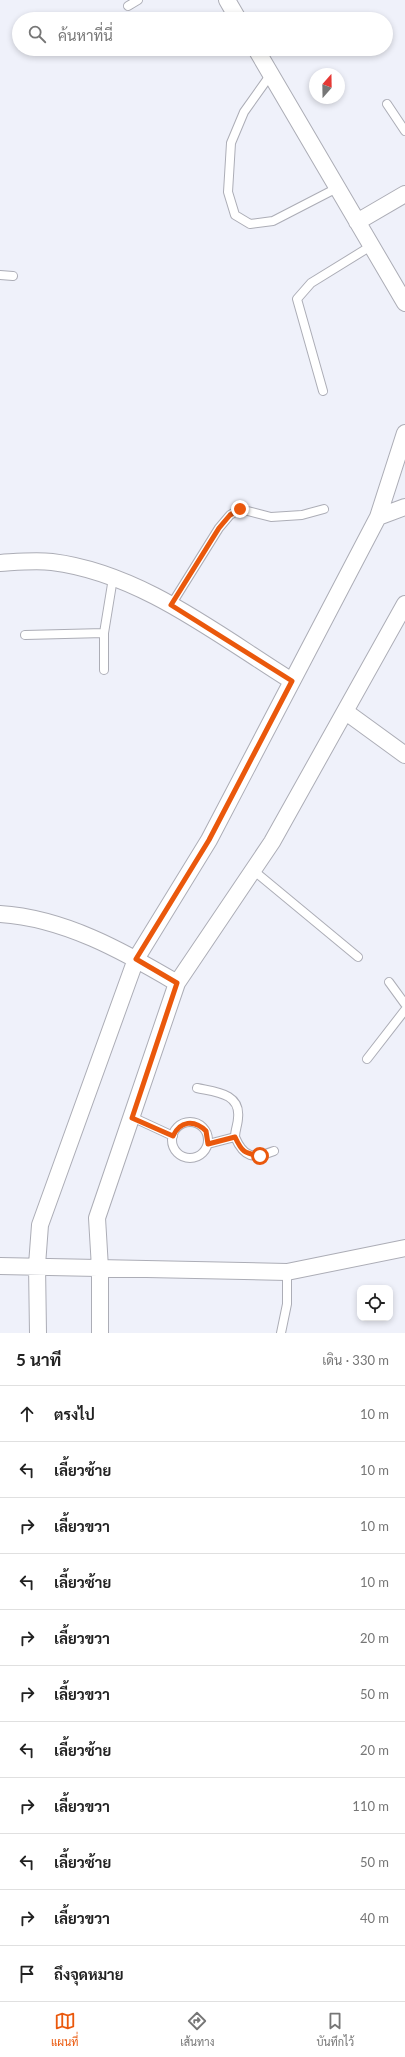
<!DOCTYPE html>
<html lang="th">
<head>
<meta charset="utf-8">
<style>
	:root { --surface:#fff; --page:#f6f6f6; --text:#222; --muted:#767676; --line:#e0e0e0; --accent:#ea580c }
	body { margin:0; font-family:Lato,Sarabun,sans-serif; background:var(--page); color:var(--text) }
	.controls { position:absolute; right:12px; bottom:12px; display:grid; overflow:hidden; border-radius:8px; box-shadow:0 2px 6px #0003 }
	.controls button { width:36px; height:36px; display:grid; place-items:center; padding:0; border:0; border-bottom:1px solid var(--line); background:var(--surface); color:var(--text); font:20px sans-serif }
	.compass { position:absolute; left:309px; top:68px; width:36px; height:36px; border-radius:50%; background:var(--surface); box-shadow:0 2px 6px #0003; rotate:20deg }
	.stop { position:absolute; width:12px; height:12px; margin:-9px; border:3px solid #ea580c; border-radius:50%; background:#fff }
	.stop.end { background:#ea580c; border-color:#fff; box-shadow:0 1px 4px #0008 }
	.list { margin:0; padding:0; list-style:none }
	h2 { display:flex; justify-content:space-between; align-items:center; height:52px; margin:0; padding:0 16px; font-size:17px }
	h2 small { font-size:13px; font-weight:400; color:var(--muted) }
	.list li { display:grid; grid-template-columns:26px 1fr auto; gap:12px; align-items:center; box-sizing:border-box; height:56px; padding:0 16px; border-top:1px solid var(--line) }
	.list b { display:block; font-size:15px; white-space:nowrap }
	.list em { font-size:13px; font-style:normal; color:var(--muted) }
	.icon { flex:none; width:22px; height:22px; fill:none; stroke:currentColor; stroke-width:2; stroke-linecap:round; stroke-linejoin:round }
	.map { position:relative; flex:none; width:405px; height:1333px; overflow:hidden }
	.search { position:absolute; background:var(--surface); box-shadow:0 2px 6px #0003; left:12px; right:12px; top:12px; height:44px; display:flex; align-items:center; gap:10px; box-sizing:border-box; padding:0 14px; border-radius:22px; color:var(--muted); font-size:15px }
	.sheet { height:668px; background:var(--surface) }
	nav { display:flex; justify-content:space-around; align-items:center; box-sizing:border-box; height:56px; border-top:1px solid var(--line); background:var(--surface); font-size:11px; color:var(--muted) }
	nav a { display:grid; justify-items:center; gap:2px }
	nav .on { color:var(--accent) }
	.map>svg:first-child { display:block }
</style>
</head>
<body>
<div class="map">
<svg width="405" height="1333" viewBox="0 0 405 1333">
	<rect width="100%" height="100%" fill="#eff1fa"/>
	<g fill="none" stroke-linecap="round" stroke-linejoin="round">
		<!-- service casing -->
		<g stroke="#acadb6" stroke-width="10">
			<path id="service" d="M128,6L138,0
				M271,74L244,112L231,143L228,192L235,215L250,224L273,221L337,188
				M387,104L405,131
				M0,275L13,276
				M323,391L297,299L311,283L371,246
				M171,605L219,528L230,515L240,509L271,517L302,515L324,509
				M104,633V670
				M25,635L104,633L113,578
				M253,870L358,957
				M389,982L405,1004
				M367,1059L405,1010
				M197,1088C215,1092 241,1093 238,1118C238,1124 235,1130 235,1137L208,1144
				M132,1117L173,1136
				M172 1140a18 18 0 1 1 36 0a18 18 0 1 1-36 0Z
				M235,1137C244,1158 253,1159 274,1151
				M281,1333L287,1304V1272"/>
		</g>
		<!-- minor casing -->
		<g stroke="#acadb6" stroke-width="18">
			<path id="minor" d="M227,0L238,19
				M256,49L405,303
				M357,222L405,194
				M378,517L405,507
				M0,563C17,562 35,560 52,562C141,573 218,635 292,681
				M346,712L405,755
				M0,914C64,918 123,951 177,983
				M0,1266L287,1272L405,1248
				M38,1333L37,1265L40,1225L136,959L209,840L378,517L405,433
				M100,1333V1268L97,1218L177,983L272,842L405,604"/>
		</g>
		<!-- service -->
		<use href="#service" stroke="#fff" stroke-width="8"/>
		<!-- minor -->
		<use href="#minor" stroke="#fff" stroke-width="16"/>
	</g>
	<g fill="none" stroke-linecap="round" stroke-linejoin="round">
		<!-- route -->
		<path stroke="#ea580c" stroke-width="5" d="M240,509L230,515L219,528L171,605L292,681L209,840L136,959L177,983L132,1118L173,1136C180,1121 194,1119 206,1131L208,1144L235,1137C242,1152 244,1153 260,1156"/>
	</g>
</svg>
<div class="controls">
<button><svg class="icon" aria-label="locate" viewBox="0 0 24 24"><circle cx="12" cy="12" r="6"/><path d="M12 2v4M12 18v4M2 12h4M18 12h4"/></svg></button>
</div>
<svg class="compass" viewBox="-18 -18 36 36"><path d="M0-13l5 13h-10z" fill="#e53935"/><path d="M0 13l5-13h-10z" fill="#767676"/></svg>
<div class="stop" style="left:260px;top:1156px"></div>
<div class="stop end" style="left:240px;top:509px"></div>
<div class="search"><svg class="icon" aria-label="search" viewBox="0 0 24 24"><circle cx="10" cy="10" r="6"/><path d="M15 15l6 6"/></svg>ค้นหาที่นี่</div>
</div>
<section class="sheet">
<h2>5 นาที<small>เดิน · 330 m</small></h2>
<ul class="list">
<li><svg class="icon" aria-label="ahead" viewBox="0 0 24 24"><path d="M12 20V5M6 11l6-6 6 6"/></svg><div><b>ตรงไป</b></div><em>10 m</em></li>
<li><svg class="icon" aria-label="left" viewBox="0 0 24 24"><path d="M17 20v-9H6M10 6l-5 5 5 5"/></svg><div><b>เลี้ยวซ้าย</b></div><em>10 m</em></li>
<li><svg class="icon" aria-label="right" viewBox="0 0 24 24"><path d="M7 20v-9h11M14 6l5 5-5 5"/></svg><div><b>เลี้ยวขวา</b></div><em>10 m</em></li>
<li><svg class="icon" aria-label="left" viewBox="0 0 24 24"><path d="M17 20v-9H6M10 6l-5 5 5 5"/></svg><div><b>เลี้ยวซ้าย</b></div><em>10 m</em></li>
<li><svg class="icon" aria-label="right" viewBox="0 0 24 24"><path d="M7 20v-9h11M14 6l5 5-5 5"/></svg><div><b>เลี้ยวขวา</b></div><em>20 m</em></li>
<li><svg class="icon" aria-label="right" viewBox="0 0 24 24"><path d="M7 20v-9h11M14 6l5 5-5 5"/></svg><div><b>เลี้ยวขวา</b></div><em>50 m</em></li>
<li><svg class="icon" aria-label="left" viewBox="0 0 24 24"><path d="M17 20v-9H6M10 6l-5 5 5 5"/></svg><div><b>เลี้ยวซ้าย</b></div><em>20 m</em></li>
<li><svg class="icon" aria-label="right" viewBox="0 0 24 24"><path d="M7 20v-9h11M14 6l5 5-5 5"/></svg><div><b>เลี้ยวขวา</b></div><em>110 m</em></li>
<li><svg class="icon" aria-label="left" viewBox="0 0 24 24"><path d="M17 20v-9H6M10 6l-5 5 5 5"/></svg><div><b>เลี้ยวซ้าย</b></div><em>50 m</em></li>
<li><svg class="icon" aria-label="right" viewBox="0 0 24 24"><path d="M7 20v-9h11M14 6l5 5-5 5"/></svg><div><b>เลี้ยวขวา</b></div><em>40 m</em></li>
<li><svg class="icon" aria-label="arrive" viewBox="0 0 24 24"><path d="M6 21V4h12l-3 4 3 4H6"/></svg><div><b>ถึงจุดหมาย</b></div></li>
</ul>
</section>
<nav>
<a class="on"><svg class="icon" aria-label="map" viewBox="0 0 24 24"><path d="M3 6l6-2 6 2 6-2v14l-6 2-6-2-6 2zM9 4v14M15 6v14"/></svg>แผนที่</a>
<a><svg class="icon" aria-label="directions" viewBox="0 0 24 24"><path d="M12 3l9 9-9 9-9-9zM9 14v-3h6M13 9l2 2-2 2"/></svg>เส้นทาง</a>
<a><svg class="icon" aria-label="saved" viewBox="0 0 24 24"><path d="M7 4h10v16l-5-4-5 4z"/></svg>บันทึกไว้</a>
</nav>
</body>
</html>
